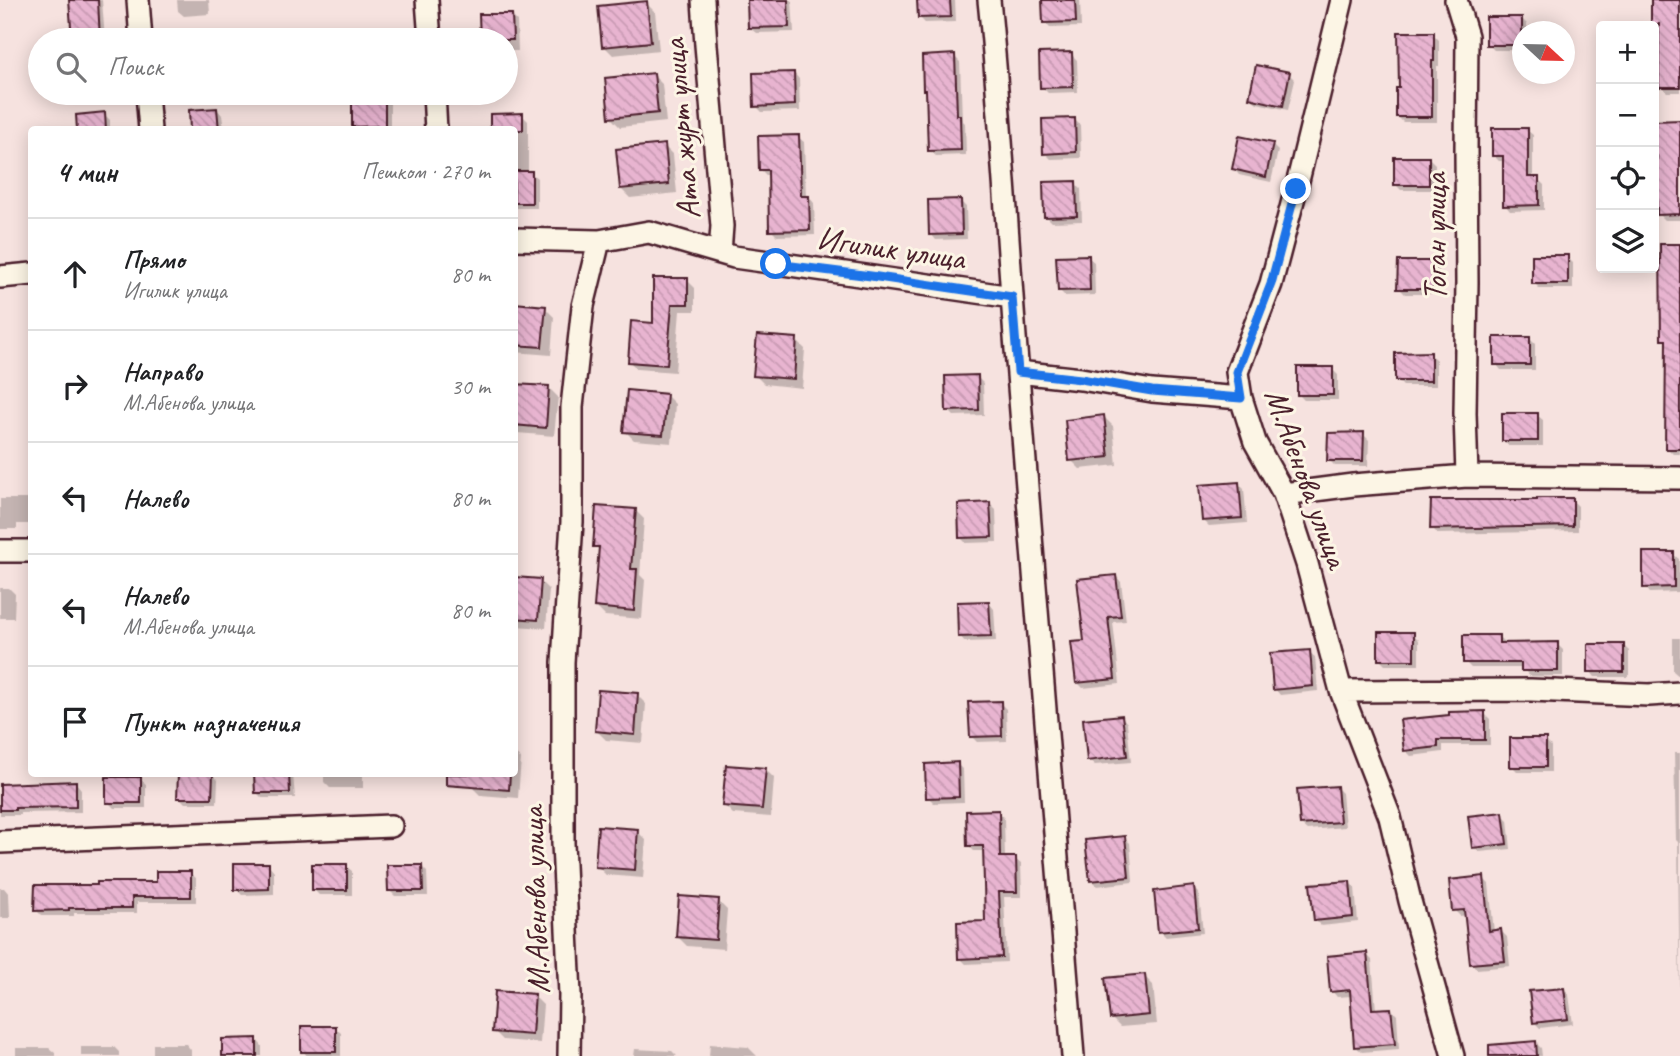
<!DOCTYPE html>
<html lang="ru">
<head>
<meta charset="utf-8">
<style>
	:root { --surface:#fff; --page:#f6f6f6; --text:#202124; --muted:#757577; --line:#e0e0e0 }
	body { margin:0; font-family:Caveat,sans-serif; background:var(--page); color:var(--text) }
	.controls { position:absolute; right:21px; top:21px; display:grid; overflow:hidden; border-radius:7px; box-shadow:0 4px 18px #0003 }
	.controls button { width:63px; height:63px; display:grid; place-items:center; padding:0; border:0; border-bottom:2px solid var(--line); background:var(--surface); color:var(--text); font:35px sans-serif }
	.compass { position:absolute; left:1512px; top:21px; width:63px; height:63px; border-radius:50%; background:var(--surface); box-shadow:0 4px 18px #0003; rotate:112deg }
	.stop { position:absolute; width:21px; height:21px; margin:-16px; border:5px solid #1a73e8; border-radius:50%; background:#fff }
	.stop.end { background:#1a73e8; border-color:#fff; box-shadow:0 2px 7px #0008 }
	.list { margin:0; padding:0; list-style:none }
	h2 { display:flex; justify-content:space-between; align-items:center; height:91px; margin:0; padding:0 28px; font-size:30px }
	h2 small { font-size:23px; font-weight:400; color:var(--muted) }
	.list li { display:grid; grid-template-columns:46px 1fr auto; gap:21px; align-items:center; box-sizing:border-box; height:112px; padding:0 28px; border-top:2px solid var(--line) }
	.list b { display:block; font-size:26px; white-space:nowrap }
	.list p { margin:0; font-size:23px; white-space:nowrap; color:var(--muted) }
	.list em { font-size:23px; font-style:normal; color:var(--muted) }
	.icon { flex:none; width:38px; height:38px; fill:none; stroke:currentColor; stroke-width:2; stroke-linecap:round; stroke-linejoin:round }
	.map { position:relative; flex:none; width:1680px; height:1056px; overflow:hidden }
	.search { position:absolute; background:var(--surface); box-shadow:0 4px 18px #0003; left:28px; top:28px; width:490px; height:77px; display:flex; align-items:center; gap:18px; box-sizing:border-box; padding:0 24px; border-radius:38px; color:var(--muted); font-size:26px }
	.panel { position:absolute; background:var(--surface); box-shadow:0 4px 18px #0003; left:28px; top:126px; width:490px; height:651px; border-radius:7px }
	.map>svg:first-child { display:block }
</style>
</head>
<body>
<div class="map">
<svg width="1680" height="1056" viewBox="0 0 1680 1056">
	<defs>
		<pattern id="building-back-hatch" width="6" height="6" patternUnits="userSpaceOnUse" patternTransform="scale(1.75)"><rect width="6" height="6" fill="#e8b4d0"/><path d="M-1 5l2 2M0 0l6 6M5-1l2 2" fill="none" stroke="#c89ab3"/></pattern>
	</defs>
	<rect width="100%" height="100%" fill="#f6e2df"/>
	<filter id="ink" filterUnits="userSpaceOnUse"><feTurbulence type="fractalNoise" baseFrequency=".0143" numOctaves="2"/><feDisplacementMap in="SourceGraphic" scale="14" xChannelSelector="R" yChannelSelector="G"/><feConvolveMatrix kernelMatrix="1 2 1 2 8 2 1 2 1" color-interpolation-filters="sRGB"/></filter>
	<g filter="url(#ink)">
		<!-- shadow -->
		<path fill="#0003" d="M70,0H102L105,40H74Z
			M177,0H209L210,14L184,16L178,11Z
			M749,0H792L794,32L756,33L750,28Z
			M919,0H955L956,22L925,23L919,17Z
			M1044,0H1080L1081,27L1050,28L1044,22Z
			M1653,0H1680V92H1667L1661,86V29H1659L1653,24Z
			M646,3L655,12L659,50L613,55L604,46Z
			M481,16H512L517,21L518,51H506V40H481Z
			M1521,18L1527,24V32H1522V50H1494L1488,44Z
			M344,29H374L380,34V40H344Z
			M1433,34L1439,40V66H1437V122H1403L1397,116L1400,90Z
			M1071,54L1077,60L1078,92L1048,93L1042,87Z
			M954,56L960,62L962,120L965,123L966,155L936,156L930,151L928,92L925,90Z
			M794,73L799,79L800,111L762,112L756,106Z
			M1289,74L1295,80L1288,110L1257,103L1251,98Z
			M653,75L662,84L666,122L620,127L611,118Z
			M384,96L390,102V130H358L354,126Z
			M217,109L222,115L224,130H192Z
			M104,114L110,120V130H79Z
			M522,115L528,121V173H531L537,178V208H514V130Z
			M1074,119L1080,125L1081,158L1051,159L1045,153Z
			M1654,122H1680V220H1665L1659,214V161L1654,156Z
			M1527,130L1533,135V179H1538L1544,185V210L1510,211L1505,205V161H1499L1494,156Z
			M798,137L804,142L806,197H809L814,203L815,235L777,236L771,230L769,175H766L761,170Z
			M1272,145L1278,151L1271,182L1239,175L1234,169Z
			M664,146L673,155L677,193L630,198L621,189Z
			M1429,158L1435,164L1434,190H1401L1395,184Z
			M1075,183L1081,189L1082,221L1052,222L1046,216Z
			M960,201L966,207L967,239L936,240L931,234Z
			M1680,245V454H1673L1667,448V343L1663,339Z
			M1088,257L1094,262L1095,295L1065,296L1059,290Z
			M1567,257L1573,263V289H1540L1534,283Z
			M1433,262L1439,268V294H1405L1399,288Z
			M687,280L695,288V311H680L675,372L637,369L629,361Z
			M514,305L545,308L554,317L551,355L514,352Z
			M1529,338L1535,344V370H1501L1496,364Z
			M796,340L805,349L802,388L764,384L755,375Z
			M1430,354L1436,360V386H1403L1397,380Z
			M1332,369L1338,375V400H1304L1299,395Z
			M977,377L983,383L984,415L954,416L948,410Z
			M514,385L549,388L558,397L554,436L517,433L514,430Z
			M666,395L675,404L672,443L634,440L625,431Z
			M1537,415L1543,420V446H1509L1503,441Z
			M1104,417L1113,426L1117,465L1080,469L1071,460Z
			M1363,434L1369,440L1368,466H1335L1329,460Z
			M1238,483L1244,489L1247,523L1209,526L1204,521Z
			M0,499H32V524H17V529H0Z
			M1572,500L1578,506V531L1438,534L1432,528Z
			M990,504L996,510L997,542L966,543L961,538Z
			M635,510L644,519L640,575L645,580L642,619L605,616L596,607L600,551L595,546Z
			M1673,554L1679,559V592L1650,593L1645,587Z
			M1116,576L1121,582L1126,621L1113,622L1120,684L1083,688L1077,682L1085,643Z
			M514,579L540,581L549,590L546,628L514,626Z
			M0,588H9L15,594L14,618H0Z
			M989,603L994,609L996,641L965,642L960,636Z
			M1413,634L1419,640V665H1385L1380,660Z
			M1498,636L1504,642V644H1557L1563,650V676H1529L1523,668H1471L1465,662Z
			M1673,638H1680V677L1673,671Z
			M1623,645L1629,651V677H1595L1590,671Z
			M1309,652L1315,657L1318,691L1280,695L1275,689Z
			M637,695L646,704L643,743L606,740L597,731Z
			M1000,703L1006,709L1007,741L977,742L971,736Z
			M1484,713L1490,719V745H1443V752L1411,756L1405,750Z
			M1122,717L1127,723L1131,762L1095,765L1089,760Z
			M1545,740L1551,746V772H1518L1512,766Z
			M514,753L521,759L518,798L480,795L471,786L472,774H514Z
			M1674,753H1680V1025L1678,842L1676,840Z
			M957,764L963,770L964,802L934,803L928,797Z
			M765,769L774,778L771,817L733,814L724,805Z
			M179,774H212L218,780L217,803H185L179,797Z
			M256,774H293L295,798H262L256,792Z
			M324,774H363V788H330L324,782Z
			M140,779L146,784V808H114L108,802Z
			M76,783L81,789V812L20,813V815H0V785Z
			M1336,787L1342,793L1345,827L1307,830L1301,825Z
			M998,812L1004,818L1005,859H1015L1021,864L1022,897H1004L1007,962L966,964L960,958L987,922L984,851H974L969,846Z
			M1502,814L1508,820L1511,849L1479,852L1473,847Z
			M637,831L646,840L643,878L606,875L597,866Z
			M1124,837L1130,843L1133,882L1097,886L1091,880Z
			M269,865L274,871V894L242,895L236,889Z
			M346,866L352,871V895H319L313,889Z
			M422,867L427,872L428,896H395L389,890Z
			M190,873L196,878V902H137V913H74V916H42L36,910L158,883Z
			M1483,878L1489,884L1494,932L1501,931L1507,937L1510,966L1477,969L1472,964L1467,915L1460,916L1454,910Z
			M1350,883L1355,888L1358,922L1321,926L1315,920Z
			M0,888H4L9,894L10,918H0Z
			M1193,888L1199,894L1203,933L1166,937L1160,931Z
			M718,901L727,910L724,949L687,946L678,937Z
			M1366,954L1372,960L1376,1011L1391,1009L1397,1015L1399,1049L1362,1052L1356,1047L1352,996L1337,997L1332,991Z
			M1144,976L1153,985L1157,1024L1120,1027L1111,1018Z
			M1564,989L1569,995L1573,1024L1540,1028L1534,1022Z
			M534,996L543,1005L540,1043L503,1040L494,1031Z
			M335,1028L341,1033V1056H307L303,1051Z
			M257,1040L262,1046V1056H224Z
			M1535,1042L1541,1048L1542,1056H1504Z
			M153,1044H186L191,1050V1056H153Z
			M710,1044L748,1047L757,1056H709Z
			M81,1047H114L119,1052V1056H81Z
			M16,1048H49L55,1053V1056H16Z
			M635,1049L672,1051L677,1056H634Z"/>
		<!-- building -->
		<path fill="url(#building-back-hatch)" stroke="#4a1f2b" stroke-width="2" d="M69,0H98L100,40H72Z
			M747,0H788L789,27L748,28Z
			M917,0H950L951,17L918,18Z
			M1042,0H1075L1076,22L1043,23Z
			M1651,0H1680V87H1659V24H1651Z
			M647,1L651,42L602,47L598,6Z
			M479,14H512L513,40H480Z
			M1486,17H1522V45H1486Z
			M1398,32H1434V61H1432V117H1396V88H1399Z
			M1072,52L1073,87L1040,88L1039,53Z
			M955,54L957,115H960L961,150L928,151L926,90H923L922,56Z
			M1256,65L1290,72L1283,106L1249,98Z
			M794,72L795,105L754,107L753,73Z
			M654,73L658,113L609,118L605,78Z
			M385,94V126L352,127V95Z
			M217,108L219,130H190L189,110Z
			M105,112L106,130H77L76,115Z
			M523,113V130H490V114Z
			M1075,118L1076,152L1043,154L1042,119Z
			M1680,120V214L1657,215V156H1654V121Z
			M1492,128H1528V177H1539V205L1503,206V156H1492Z
			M799,135L801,196H809L810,230L769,231L768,170H759L758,136Z
			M1239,136L1273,143L1266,177L1232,169Z
			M665,144L669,184L620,189L616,149Z
			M1394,157H1429V185H1394Z
			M514,171H532V203H514Z
			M1076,181L1077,216L1044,217L1043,182Z
			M961,199L962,234L929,235L928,200Z
			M1660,244H1680V449H1665L1666,340H1661Z
			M1089,255L1090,290L1058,291L1056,256Z
			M1532,255H1568V284H1532Z
			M1398,261H1434L1433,289H1397Z
			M653,278H688V304H672L667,365L628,362L631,321L653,323Z
			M514,303L546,306L542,347L514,345Z
			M757,335L797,338L794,379L753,376Z
			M1494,337H1530V365H1494Z
			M1431,352V381H1395V353Z
			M1297,367H1333V395H1297Z
			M978,375L979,410L946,411L945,376Z
			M514,384L549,386L546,428L514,425Z
			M627,390L667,394L663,435L623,432Z
			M1502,413H1538V441H1502Z
			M1104,415L1109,457L1069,461L1065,420Z
			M1364,432L1363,461H1327L1328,433Z
			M1239,482L1242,518L1202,521L1199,485Z
			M1537,498H1573V526L1430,529L1431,500H1537Z
			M990,502L992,537L959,538L958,504Z
			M596,506L636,509L631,569H637L634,611L594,607L599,547H593Z
			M1643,552H1674V587L1643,588Z
			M1116,575L1121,616L1108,617L1115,679L1076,683L1071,642L1084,641L1077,579Z
			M514,577L541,579L538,620L514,618Z
			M989,601L991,636L958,637L957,602Z
			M1378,632H1414V660H1378Z
			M1463,635H1499V643L1558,642V671H1521V663H1463Z
			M1588,644H1624V672H1588Z
			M1310,650L1313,686L1273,690L1270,653Z
			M598,690L638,693L635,735L595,731Z
			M1001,701L1002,736L970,737L968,702Z
			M1485,711V740H1438V747L1404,751L1400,720L1449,715V712Z
			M1122,715L1127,756L1087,761L1083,719Z
			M1510,738H1546V767H1510Z
			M958,762L959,797L926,798L925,764Z
			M726,765L766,768L762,809L722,806Z
			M178,774H213L212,798H177Z
			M254,774H289L290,793H255Z
			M446,774H510L509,790L446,785Z
			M106,777H141V803H106Z
			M76,781V807L15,808V810H0V784Z
			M1337,786L1340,822L1300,825L1297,789Z
			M999,810L1000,857H1016L1017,892H999L1002,957L958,959L957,922L985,921L983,846H967L966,811Z
			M1503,812L1507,844L1472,848L1468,816Z
			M598,826L638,829L635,870L595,867Z
			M1125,836L1129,877L1090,881L1085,840Z
			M234,863H269V889L234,890Z
			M312,864H347V890H312Z
			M387,865H422L423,891H388Z
			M156,871H191V897H132V908H69V910L34,911L35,885H97V882H156Z
			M1484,876L1489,931L1501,929L1505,961L1470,964L1464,910L1452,911L1449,880Z
			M1350,881L1353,917L1314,921L1310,884Z
			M1194,886L1198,928L1158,932L1154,891Z
			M679,896L719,899L716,940L676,937Z
			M1367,952L1372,1009L1391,1008L1395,1044L1354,1047L1350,990L1330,992L1327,956Z
			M1145,974L1149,1015L1110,1019L1105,978Z
			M1564,988L1568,1019L1533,1023L1529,991Z
			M495,991L535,994L532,1035L492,1032Z
			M301,1026H336V1052H301Z
			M257,1038V1056H222V1039Z
			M1536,1041L1537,1056H1489V1045Z"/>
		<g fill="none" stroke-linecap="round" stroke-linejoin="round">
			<!-- street casing -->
			<g stroke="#4a1f2b" stroke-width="26">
				<path id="street" d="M138,0L141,40
					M427,0L430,40
					M703,0L706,45L722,226L720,253
					M989,0C1001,117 1007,234 1016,350C1035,586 1054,821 1073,1056
					M1342,0L1296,189L1271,284L1237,372L1241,398L1255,442L1284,494L1307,564L1341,691L1390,817L1410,901L1453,1056
					M1456,0L1467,36L1466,151L1467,282L1465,413L1467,476
					M147,93L150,130
					M434,93L436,130
					M514,239L599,241L649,232L734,257L1012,297
					M0,277L32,274
					M1018,372L1081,379L1152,391L1241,398
					M1284,494L1353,485L1467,476L1680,478
					M0,551H32
					M1341,691L1531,690L1649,695L1680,693
					M0,842L391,826
					M569,1056L570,995L563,843V662L572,522V407L583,306L599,241"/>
			</g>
			<!-- street -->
			<use href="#street" stroke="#fcf5e5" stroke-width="21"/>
		</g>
	</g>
	<g fill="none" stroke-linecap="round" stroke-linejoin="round" filter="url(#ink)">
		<!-- route -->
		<path stroke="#1a73e8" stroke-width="9" d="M776,264L871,276L1012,297L1018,372L1081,379L1152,391L1241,398L1237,372L1271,284L1296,189"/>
	</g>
	<g text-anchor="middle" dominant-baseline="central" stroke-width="6" stroke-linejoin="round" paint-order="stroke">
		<!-- street labels -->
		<g font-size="33" fill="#4a1f2b" stroke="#fcf5e5">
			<text transform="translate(681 129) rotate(-95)">Ата журт улица</text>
			<text transform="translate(1435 237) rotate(-90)">Тоган улица</text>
			<text transform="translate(891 248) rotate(8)">Игилик улица</text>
			<text transform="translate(1307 478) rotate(70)">М.Абенова улица</text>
			<text transform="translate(535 900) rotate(-92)">М.Абенова улица</text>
		</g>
	</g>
</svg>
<div class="controls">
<button>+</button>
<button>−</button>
<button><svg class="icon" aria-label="locate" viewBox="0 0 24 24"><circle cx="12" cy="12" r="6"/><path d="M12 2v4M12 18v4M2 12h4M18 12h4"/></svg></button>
<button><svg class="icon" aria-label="layers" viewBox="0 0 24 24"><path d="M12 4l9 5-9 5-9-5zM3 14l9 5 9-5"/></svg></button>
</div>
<svg class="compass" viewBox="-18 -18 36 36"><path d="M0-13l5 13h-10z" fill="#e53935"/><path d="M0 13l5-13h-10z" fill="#757577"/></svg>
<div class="stop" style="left:776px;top:264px"></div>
<div class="stop end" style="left:1296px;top:189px"></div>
<div class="search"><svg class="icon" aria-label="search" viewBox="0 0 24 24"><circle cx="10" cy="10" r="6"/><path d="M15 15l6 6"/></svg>Поиск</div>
<section class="panel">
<h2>4 мин<small>Пешком · 270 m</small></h2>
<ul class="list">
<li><svg class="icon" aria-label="ahead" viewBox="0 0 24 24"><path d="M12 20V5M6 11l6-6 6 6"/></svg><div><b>Прямо</b><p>Игилик улица</p></div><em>80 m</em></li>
<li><svg class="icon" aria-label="right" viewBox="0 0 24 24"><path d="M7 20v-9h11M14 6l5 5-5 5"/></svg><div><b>Направо</b><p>М.Абенова улица</p></div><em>30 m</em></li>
<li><svg class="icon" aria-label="left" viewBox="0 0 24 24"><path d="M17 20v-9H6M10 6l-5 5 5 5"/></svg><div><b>Налево</b></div><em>80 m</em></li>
<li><svg class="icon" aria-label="left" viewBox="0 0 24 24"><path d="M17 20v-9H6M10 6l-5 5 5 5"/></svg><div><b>Налево</b><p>М.Абенова улица</p></div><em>80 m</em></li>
<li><svg class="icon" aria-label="arrive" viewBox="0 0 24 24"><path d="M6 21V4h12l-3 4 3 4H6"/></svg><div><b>Пункт назначения</b></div></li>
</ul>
</section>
</div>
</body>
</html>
